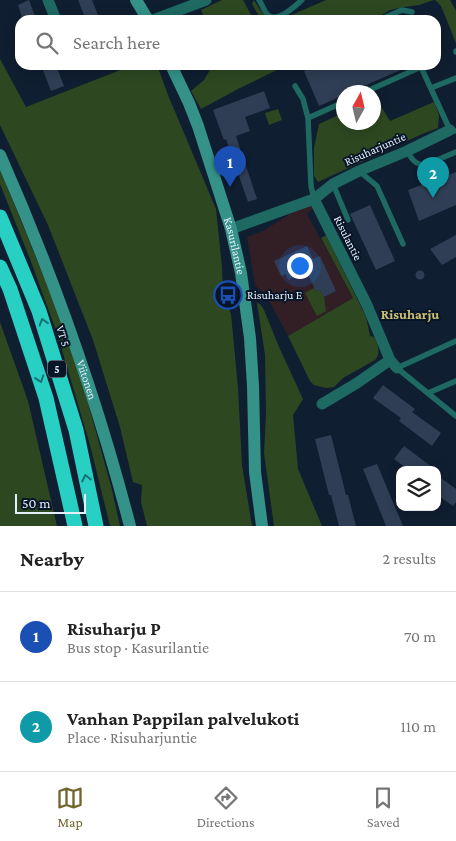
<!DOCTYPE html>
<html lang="en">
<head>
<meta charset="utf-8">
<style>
	:root { --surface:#fff; --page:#f2f2f2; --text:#222; --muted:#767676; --line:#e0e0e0; --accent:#70662b }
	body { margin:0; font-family:"Crimson Pro",serif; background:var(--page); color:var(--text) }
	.controls { position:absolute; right:15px; bottom:15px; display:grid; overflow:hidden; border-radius:10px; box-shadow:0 2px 12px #0003 }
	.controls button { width:45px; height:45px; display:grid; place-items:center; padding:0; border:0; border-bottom:1px solid var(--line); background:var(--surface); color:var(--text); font:25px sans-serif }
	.compass { position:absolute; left:336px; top:85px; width:45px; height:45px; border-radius:50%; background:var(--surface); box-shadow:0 2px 12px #0003; rotate:8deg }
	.scale { position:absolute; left:15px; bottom:12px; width:71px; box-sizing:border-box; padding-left:5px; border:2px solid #e5effc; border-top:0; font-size:14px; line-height:18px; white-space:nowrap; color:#e5effc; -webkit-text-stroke:4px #081527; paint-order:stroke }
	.you { position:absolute; left:299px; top:265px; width:18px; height:18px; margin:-12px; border:4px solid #fff; border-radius:50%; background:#1a73e8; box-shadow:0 0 0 8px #1a73e833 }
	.badge { display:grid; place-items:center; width:32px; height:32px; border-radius:50%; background:var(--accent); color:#fff; font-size:16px; font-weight:700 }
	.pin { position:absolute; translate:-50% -41px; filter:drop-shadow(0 1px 2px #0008) }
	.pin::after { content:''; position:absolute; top:26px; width:18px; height:15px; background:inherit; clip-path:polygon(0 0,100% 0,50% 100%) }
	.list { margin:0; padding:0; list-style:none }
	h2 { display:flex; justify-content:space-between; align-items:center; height:65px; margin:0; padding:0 20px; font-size:21px }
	h2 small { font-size:16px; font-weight:400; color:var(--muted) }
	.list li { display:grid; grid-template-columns:32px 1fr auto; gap:15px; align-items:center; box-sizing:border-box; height:90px; padding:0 20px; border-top:1px solid var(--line) }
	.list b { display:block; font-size:19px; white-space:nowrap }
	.list p { margin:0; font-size:16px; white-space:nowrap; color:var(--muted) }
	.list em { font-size:16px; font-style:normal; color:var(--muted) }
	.icon { flex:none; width:28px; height:28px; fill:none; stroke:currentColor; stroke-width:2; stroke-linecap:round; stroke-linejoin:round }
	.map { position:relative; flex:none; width:456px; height:526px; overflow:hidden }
	.search { position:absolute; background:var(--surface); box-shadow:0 2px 12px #0003; left:15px; right:15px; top:15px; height:55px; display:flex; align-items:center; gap:12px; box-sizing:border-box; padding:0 18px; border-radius:15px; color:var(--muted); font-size:19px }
	.sheet { height:245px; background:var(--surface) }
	nav { display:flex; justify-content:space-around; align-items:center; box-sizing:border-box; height:70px; border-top:1px solid var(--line); background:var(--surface); font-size:14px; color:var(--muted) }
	nav a { display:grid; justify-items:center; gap:2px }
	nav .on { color:var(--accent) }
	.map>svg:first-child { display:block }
</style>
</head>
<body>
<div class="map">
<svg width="456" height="526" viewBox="0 0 456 526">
	<rect width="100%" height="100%" fill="#101e31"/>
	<!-- education -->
	<path fill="#311f25" d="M344,180L307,214L353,298L288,336L267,297L255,285L247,237L263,231Z"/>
	<!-- green -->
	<path fill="#2d4821" d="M222,0H243L254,20H205L201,10Z
		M254,0C262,13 264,18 280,20H261L252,4Z
		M326,0H434L419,5L404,7L390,10L375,19L372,18L367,20H280Z
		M435,0H450L456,11V43L441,6Z
		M0,59L26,107L133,65H157L168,95L216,209L222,267L223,296L231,314L238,388L242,465L252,526H147L141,502L142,485L133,482L120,427L93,340L48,225L0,125Z
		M213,65H282L283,67L238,89L201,109L191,91L204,80Z
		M376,98L390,121L434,102L439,115L438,128L422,134L318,182L314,176V148L319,124L343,113L344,122H374V100Z
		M278,109L282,120L269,125L265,113Z
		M0,169L60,317L80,374L112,490L120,526H110L90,445L57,333L30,259L0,184Z
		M326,235L366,317L370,336L374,337C378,344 381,354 375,360L343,378L334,387L326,388L314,385L310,381L288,336L353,298L321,238Z
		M314,288L316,292L320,290L324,297L326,311L317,316L305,293Z
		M257,303L260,304L264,310L279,347L303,399L293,415L298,469L322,526H274L264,453L266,414L265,355Z
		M0,322L28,401L57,526H0Z"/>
	<!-- building -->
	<path fill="#2f3e54" d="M29,0L35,16L23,20L18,5Z
		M78,0H92L100,20H86Z
		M41,65H52L54,70L57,68L64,86L51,91Z
		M318,65H412L350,92H344V95L319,106L304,71Z
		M264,91L270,108L245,117L250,131L236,136L257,199L248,202L226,139L224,140L213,110Z
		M456,172V205L419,221L408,190Z
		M370,205L395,261L376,270L350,214Z
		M456,235V257L442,265L430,249Z
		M307,246L313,259L320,256L336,291L324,297L320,290L316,292L307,271L288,280L286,274L281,276L274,261Z
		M415.5 275a4.5 4.5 0 1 1 9 0a4.5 4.5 0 1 1-9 0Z
		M383,385L415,409L412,412L441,433L432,446L399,421L401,418L373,398Z
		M331,435L346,495H348L356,526H339L331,495H329L315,439Z
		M404,446L436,470H409L394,459Z
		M377,464L403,526H386L363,469Z
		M437,475L456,489V502L453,506L437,495Z"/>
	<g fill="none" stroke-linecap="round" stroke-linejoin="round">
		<!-- lane -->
		<path stroke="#1e6a63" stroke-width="5.5" d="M259,0C262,4 264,11 267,14C276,25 295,6 302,0
			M379,20L402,10L412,12
			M456,51V52
			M283,67L288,65
			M421,67L450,130L456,131
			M295,86L303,99L308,118L311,186L314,199
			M431,88L456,78
			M365,92L421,67L420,65
			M308,118L344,102
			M407,151C411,158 415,165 425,165L456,152
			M359,171L377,186L403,244
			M333,184L348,220
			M456,341L397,368L456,416
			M428,393L456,381"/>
		<!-- street -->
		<path stroke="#1e6a63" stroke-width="11" d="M48,0L56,20
			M153,20L206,0
			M314,199L333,184L359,171L407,151L450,130
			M231,229L314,199L367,305L390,360L397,368
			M322,404L357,383L390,360"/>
		<!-- secondary -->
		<g stroke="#349289" stroke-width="12">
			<path d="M136,0L148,20"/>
			<path id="s1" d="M171,65L189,103L198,126L231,229L241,273L250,338L253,386L255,472L262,526"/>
			<path id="s2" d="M0,155C53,275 97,399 130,526"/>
		</g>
		<!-- highway -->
		<path stroke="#28d0c3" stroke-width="15" d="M0,217L39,311L76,430L96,526
			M0,267L10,289L46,398L75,526"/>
	</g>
	<!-- one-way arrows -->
	<defs><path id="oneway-chevron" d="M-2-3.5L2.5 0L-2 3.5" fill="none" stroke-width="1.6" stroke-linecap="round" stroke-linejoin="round" transform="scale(1.25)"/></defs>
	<g stroke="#187275">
		<use href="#oneway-chevron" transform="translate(43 322) rotate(-107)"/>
		<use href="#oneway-chevron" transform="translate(40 379) rotate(71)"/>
		<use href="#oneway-chevron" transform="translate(86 478) rotate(-102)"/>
	</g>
	<!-- icons -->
	<defs>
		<g id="bus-ring" transform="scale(1.4375)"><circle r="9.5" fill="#081527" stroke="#1a4fb4" stroke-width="1.5"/><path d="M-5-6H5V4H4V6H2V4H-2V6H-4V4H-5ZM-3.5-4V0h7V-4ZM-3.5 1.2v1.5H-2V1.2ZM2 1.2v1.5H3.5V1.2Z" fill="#1a4fb4"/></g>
	</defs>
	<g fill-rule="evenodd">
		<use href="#bus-ring" x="228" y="295"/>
	</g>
	<g text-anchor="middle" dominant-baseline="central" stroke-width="4" stroke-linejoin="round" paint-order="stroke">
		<!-- shield labels -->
		<rect fill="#081527" stroke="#a3aebc" stroke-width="1" x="48" y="360.5" width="18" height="17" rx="4"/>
		<g font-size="11" font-weight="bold" fill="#e5effc">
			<text x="57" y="369">5</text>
		</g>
		<!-- street labels -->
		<g font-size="12" fill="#e5effc" stroke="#081527">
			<text transform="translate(375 149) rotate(-24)">Risuharjuntie</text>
			<text transform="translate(348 238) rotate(63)">Risulantie</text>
			<text stroke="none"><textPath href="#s1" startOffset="192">Kasurilantie</textPath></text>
			<text transform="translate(63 336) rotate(73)">VT 5</text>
			<text stroke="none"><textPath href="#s2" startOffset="241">Viitonen</textPath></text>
		</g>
		<!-- poi labels -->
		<g font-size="12" fill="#e5effc" stroke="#081527" text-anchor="start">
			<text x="247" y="295">Risuharju E</text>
		</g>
		<!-- neighbourhood labels -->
		<g font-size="14" font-weight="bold" fill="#cfc073" stroke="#081527">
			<text x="410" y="314">Risuharju</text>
		</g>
	</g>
</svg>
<div class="controls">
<button><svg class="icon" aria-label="layers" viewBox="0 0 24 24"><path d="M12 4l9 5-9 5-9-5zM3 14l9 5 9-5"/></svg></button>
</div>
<svg class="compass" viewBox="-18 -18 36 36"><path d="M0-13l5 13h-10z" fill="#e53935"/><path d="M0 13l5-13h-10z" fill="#767676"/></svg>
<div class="scale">50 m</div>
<div class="you"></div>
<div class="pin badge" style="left:230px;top:187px;background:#1a4fb4">1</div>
<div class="pin badge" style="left:433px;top:198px;background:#0f9aa8">2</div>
<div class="search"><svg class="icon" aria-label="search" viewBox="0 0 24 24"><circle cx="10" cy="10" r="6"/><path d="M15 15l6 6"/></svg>Search here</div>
</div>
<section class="sheet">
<h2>Nearby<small>2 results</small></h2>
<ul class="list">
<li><span class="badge" style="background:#1a4fb4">1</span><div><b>Risuharju P</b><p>Bus stop · Kasurilantie</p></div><em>70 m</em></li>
<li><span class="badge" style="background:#0f9aa8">2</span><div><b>Vanhan Pappilan palvelukoti</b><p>Place · Risuharjuntie</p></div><em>110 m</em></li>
</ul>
</section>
<nav>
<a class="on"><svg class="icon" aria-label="map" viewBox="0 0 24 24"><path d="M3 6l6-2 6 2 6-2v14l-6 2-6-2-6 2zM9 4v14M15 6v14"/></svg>Map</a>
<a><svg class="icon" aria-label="directions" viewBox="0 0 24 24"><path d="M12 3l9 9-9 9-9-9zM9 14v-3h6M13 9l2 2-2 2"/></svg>Directions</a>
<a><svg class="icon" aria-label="saved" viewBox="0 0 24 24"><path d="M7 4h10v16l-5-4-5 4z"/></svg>Saved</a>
</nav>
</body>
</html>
